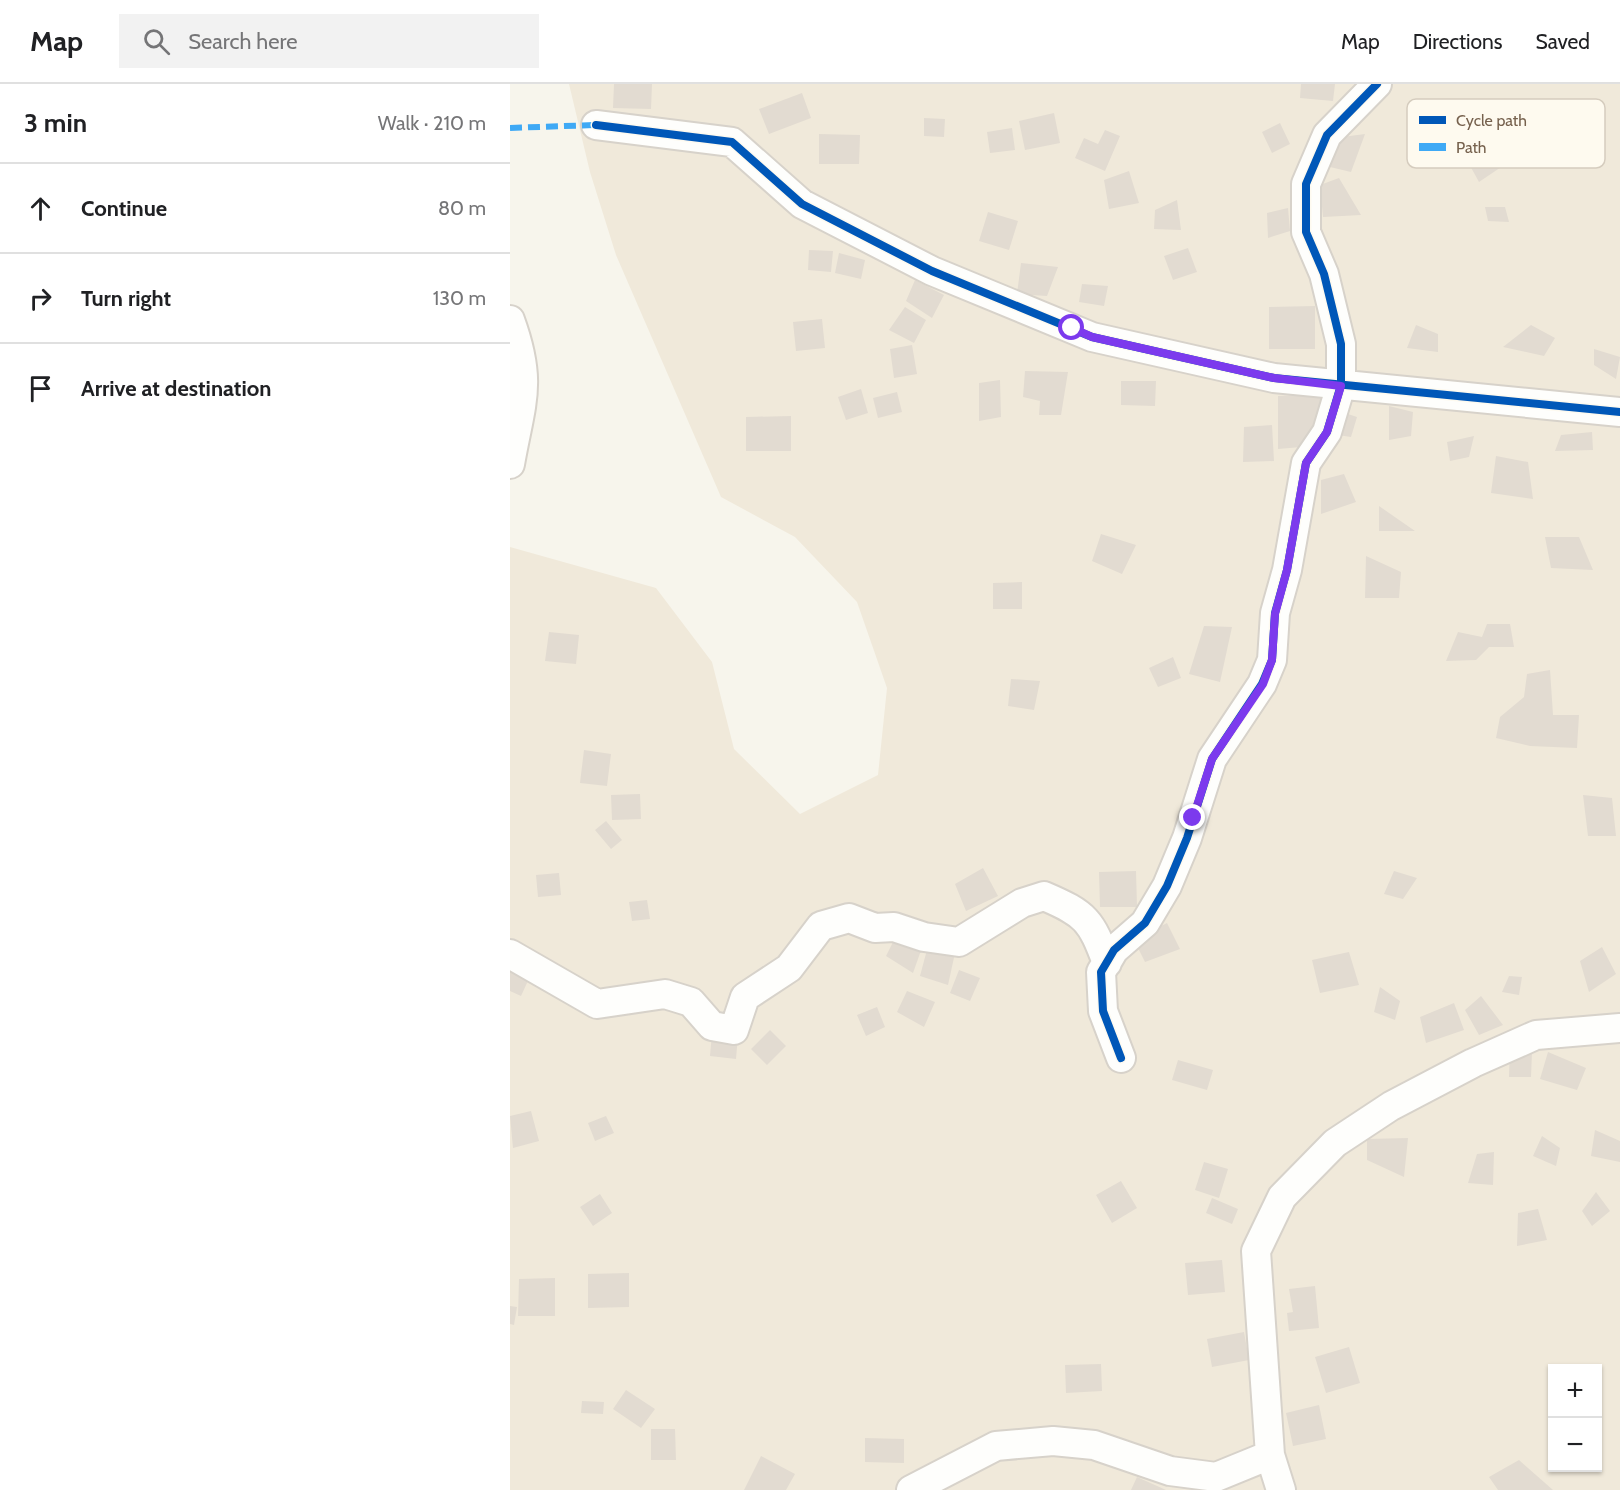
<!DOCTYPE html>
<html lang="en">
<head>
<meta charset="utf-8">
<style>
	:root { --surface:#fff; --page:#f2f2f2; --text:#202124; --muted:#757577; --line:#e0e0e0 }
	body { margin:0; font-family:Cabin,sans-serif; background:var(--page); color:var(--text) }
	.controls { position:absolute; right:18px; bottom:18px; display:grid; overflow:hidden; border-radius:0px; box-shadow:0 2px 4px #0004 }
	.controls button { width:54px; height:54px; display:grid; place-items:center; padding:0; border:0; border-bottom:2px solid var(--line); background:var(--surface); color:var(--text); font:30px sans-serif }
	.stop { position:absolute; width:18px; height:18px; margin:-14px; border:4px solid #7c3aed; border-radius:50%; background:#fff }
	.stop.end { background:#7c3aed; border-color:#fff; box-shadow:0 2px 6px #0008 }
	.list { margin:0; padding:0; list-style:none }
	h2 { display:flex; justify-content:space-between; align-items:center; height:78px; margin:0; padding:0 24px; font-size:26px }
	h2 small { font-size:20px; font-weight:400; color:var(--muted) }
	.list li { display:grid; grid-template-columns:39px 1fr auto; gap:18px; align-items:center; box-sizing:border-box; height:90px; padding:0 24px; border-top:2px solid var(--line) }
	.list b { display:block; font-size:22px; white-space:nowrap }
	.list em { font-size:20px; font-style:normal; color:var(--muted) }
	.icon { flex:none; width:33px; height:33px; fill:none; stroke:currentColor; stroke-width:2; stroke-linecap:round; stroke-linejoin:round }
	.map { position:relative; flex:none; width:1110px; height:1406px; overflow:hidden }
	header { display:flex; align-items:center; gap:36px; box-sizing:border-box; height:84px; padding:0 30px; background:var(--surface); border-bottom:2px solid var(--line) }
	header strong { font-size:28px }
	nav { display:flex; gap:33px; margin-inline-start:auto; font-size:21px }
	.search { width:420px; height:54px; background:var(--page); display:flex; align-items:center; gap:15px; box-sizing:border-box; padding:0 21px; border-radius:0px; color:var(--muted); font-size:22px }
	main { display:flex }
	aside { flex:1; background:var(--surface) }
	.map>svg:first-child { display:block }
</style>
</head>
<body>
<header>
<strong>Map</strong>
<div class="search"><svg class="icon" aria-label="search" viewBox="0 0 24 24"><circle cx="10" cy="10" r="6"/><path d="M15 15l6 6"/></svg>Search here</div>
<nav><a>Map</a><a>Directions</a><a>Saved</a></nav>
</header>
<main>
<aside>
<h2>3 min<small>Walk · 210 m</small></h2>
<ul class="list">
<li><svg class="icon" aria-label="ahead" viewBox="0 0 24 24"><path d="M12 20V5M6 11l6-6 6 6"/></svg><div><b>Continue</b></div><em>80 m</em></li>
<li><svg class="icon" aria-label="right" viewBox="0 0 24 24"><path d="M7 20v-9h11M14 6l5 5-5 5"/></svg><div><b>Turn right</b></div><em>130 m</em></li>
<li><svg class="icon" aria-label="arrive" viewBox="0 0 24 24"><path d="M6 21V4h12l-3 4 3 4H6"/></svg><div><b>Arrive at destination</b></div></li>
</ul>
</aside>
<div class="map">
<svg width="1110" height="1406" viewBox="0 0 1110 1406">
	<rect width="100%" height="100%" fill="#f7f5ec"/>
	<!-- residential -->
	<path fill="#f0e9da" fill-rule="evenodd" d="M59,0H1110V1406H0V463L146,504L202,578L224,665L290,730L368,691L377,604L347,518L285,453L211,413L106,171L80,88ZM1042,1284H1088V1384H1042Z"/>
	<!-- building -->
	<path fill="#e2dbd1" d="M104,0H142L141,25L103,24Z
		M791,0H825L823,17L790,14Z
		M292,9L301,34L259,50L249,25Z
		M544,29L550,59L515,66L509,37Z
		M414,34L435,35L434,53L414,52Z
		M770,39L780,60L762,69L752,48Z
		M502,44L505,66L480,69L477,48Z
		M595,46L610,52L595,87L565,74L574,54L588,60Z
		M985,48L1003,75L969,98L953,69Z
		M309,50L350,51L349,80H309Z
		M855,50L841,88L820,83L825,54Z
		M619,87L629,119L599,125L594,96Z
		M829,94L851,131L813,133L810,101Z
		M667,116L671,146L644,145L645,126Z
		M975,123H995L999,138L978,137Z
		M778,124L780,147L758,154L757,129Z
		M478,128L508,137L499,166L469,157Z
		M678,164L687,188L663,196L654,172Z
		M299,166L323,167L321,188L298,186Z
		M329,169L355,176L351,195L325,189Z
		M511,179L548,183L537,212L507,210Z
		M405,196L434,211L422,234L396,217Z
		M572,200L598,202L594,222L569,218Z
		M805,222V265H759V223Z
		M395,223L416,236L404,259L379,246Z
		M312,235L315,264L286,267L283,238Z
		M906,241L928,250V268L897,264Z
		M1021,241L1045,254L1034,272L993,263Z
		M402,261L407,290L384,294L380,265Z
		M1084,265L1110,273L1106,295L1084,281Z
		M515,287L558,288L551,331H529L530,317L513,313Z
		M490,296L491,333L469,337V299Z
		M611,297H646L645,322L611,321Z
		M351,305L358,329L336,336L328,313Z
		M387,308L392,328L368,334L363,314Z
		M811,310L809,352L803,362L768,365V312Z
		M879,322L903,328L901,352L879,356Z
		M829,327L847,333L841,353L821,350Z
		M281,332V367H236V333Z
		M762,341L764,377L733,378L734,343Z
		M1082,348L1083,366L1045,367L1051,351Z
		M964,352L959,373L940,377L937,358Z
		M986,372L1018,378L1023,415L981,409Z
		M834,390L846,418L811,430V396Z
		M869,422L905,447H869Z
		M591,450L626,461L612,490L582,477Z
		M1035,453H1069L1083,486L1041,484Z
		M856,472L891,488L889,514H855Z
		M512,498V525H483V499Z
		M977,540H1000L1004,563H979L966,576L936,577L948,548L972,553Z
		M694,542L722,543L710,598L679,590Z
		M39,548L69,551L66,580L35,577Z
		M663,573L671,594L648,603L639,584Z
		M1040,586L1043,631H1069L1067,664L1020,662L986,654L990,633L1014,613L1017,590Z
		M501,595L530,597L524,626L498,622Z
		M74,666L101,670L97,702L70,699Z
		M130,710L131,735L102,736L101,711Z
		M1073,711L1102,714L1106,752H1078Z
		M96,737L112,756L101,765L85,746Z
		M473,784L488,812L456,827L445,800Z
		M626,787L627,823H590L589,788Z
		M884,787L907,794L893,815L874,810Z
		M49,789L51,811L28,813L26,791Z
		M137,816L140,835L122,837L119,818Z
		M657,839L670,865L635,878L624,856Z
		M388,848L414,858L403,889L376,872Z
		M418,862L445,869L438,901L410,892Z
		M1092,863L1106,890L1079,908L1070,877Z
		M839,868L849,901L810,909L802,876Z
		M0,879L22,888L11,912L0,907Z
		M449,886L470,894L460,917L440,909Z
		M999,892L1012,893L1009,911L992,908Z
		M870,903L890,917L885,936L864,928Z
		M397,907L425,918L414,943L387,928Z
		M971,912L993,941L969,951L955,926Z
		M944,919L954,946L916,959L910,933Z
		M367,923L375,943L356,952L347,931Z
		M260,946L276,962L257,981L241,965Z
		M202,949L228,951L226,975L200,972Z
		M1000,964L1022,968L1021,993H999Z
		M1038,968L1076,984L1067,1006L1030,995Z
		M668,976L703,986L697,1006L662,996Z
		M21,1027L29,1057L3,1064L0,1032Z
		M96,1032L104,1049L85,1057L78,1039Z
		M1085,1046L1110,1057V1078L1081,1072Z
		M1032,1052L1050,1064L1046,1082L1023,1072Z
		M898,1054L894,1093L857,1076V1055Z
		M984,1068L983,1101L958,1099L967,1070Z
		M694,1078L718,1085L709,1114L685,1106Z
		M611,1097L627,1124L602,1139L586,1111Z
		M1086,1108L1100,1127L1082,1142L1072,1127Z
		M90,1110L102,1129L83,1142L70,1123Z
		M702,1114L728,1125L722,1140L696,1129Z
		M1028,1125L1037,1156L1007,1162L1008,1129Z
		M712,1176L715,1208L678,1211L675,1179Z
		M119,1189V1223L78,1224V1190Z
		M45,1194V1232H8L9,1195Z
		M805,1202L809,1244L779,1247L777,1229L783,1228L779,1205Z
		M0,1222L7,1223L4,1241L0,1240Z
		M734,1248L739,1276L702,1283L697,1255Z
		M839,1263L850,1299L816,1309L805,1273Z
		M591,1280L592,1307L556,1309L555,1281Z
		M116,1306L145,1325L131,1344L103,1325Z
		M72,1317L94,1318L93,1330L71,1329Z
		M809,1321L816,1355L783,1362L776,1329Z
		M141,1345H165L166,1376H141Z
		M355,1354L394,1355V1379L355,1378Z
		M251,1372L285,1390L276,1406H234Z
		M1009,1376L1043,1406H988L979,1393Z
		M627,1393L656,1406H621Z"/>
	<g fill="none" stroke-linecap="round" stroke-linejoin="round">
		<!-- minor casing -->
		<g stroke="#d7d2ca" stroke-width="32">
			<path id="minor" d="M86,41L222,58L292,120L422,187L582,253L764,294L1110,328
				M0,236C23,299 11,318 0,380
				M0,870L87,920L155,910L181,918L202,942L224,946L235,913L279,884L311,842L339,834L365,844L384,843L414,853L449,858L512,819L534,812C576,830 581,836 597,879
				M611,974L593,927L591,888L604,866L635,839L657,802L677,754L702,675L752,600L762,576L765,529L777,486L796,379L817,348L831,301V260L814,190L796,148V100L817,51L867,0
				M401,1406L486,1362L543,1357L584,1361L660,1387L706,1393L760,1371
				M771,1406L760,1371L746,1167L772,1113L825,1059L881,1022L963,979L1026,951L1110,944"/>
		</g>
		<!-- minor -->
		<use href="#minor" stroke="#fefefc" stroke-width="28"/>
		<!-- quiet -->
		<path stroke="#3fa9f5" stroke-width="6" stroke-dasharray="12 6" stroke-linecap="butt" d="M0,44L86,41"/>
		<!-- cycleway casing -->
		<g stroke="#fefaef" stroke-width="11">
			<path id="cycleway" d="M86,41L222,58L292,120L422,187L582,253L764,294L1110,328
				M611,974L593,927L591,888L604,866L635,839L657,802L677,754L702,675L752,600L762,576L765,529L777,486L796,379L817,348L831,301V260L814,190L796,148V100L817,51L867,0"/>
		</g>
		<!-- cycleway -->
		<use href="#cycleway" stroke="#0057b8" stroke-width="8"/>
	</g>
	<g fill="none" stroke-linecap="round" stroke-linejoin="round">
		<!-- route -->
		<path stroke="#7c3aed" stroke-width="8" d="M562,244L582,253L764,294L831,302L817,348L796,379L777,486L765,530L762,576L753,600L702,675L683,734"/>
	</g>
	<!-- legend -->
	<rect x="897" y="15" width="198" height="69" rx="9" fill="#fefaef" stroke="#d5ccbe" stroke-width="1.5"/>
	<rect x="909" y="32" width="27" height="8" fill="#0057b8"/>
	<rect x="909" y="59" width="27" height="8" fill="#3fa9f5"/>
	<g font-size="16" fill="#76614d">
		<text x="946" y="42">Cycle path</text>
		<text x="946" y="69">Path</text>
	</g>
</svg>
<div class="controls">
<button>+</button>
<button>−</button>
</div>
<div class="stop" style="left:562px;top:244px"></div>
<div class="stop end" style="left:683px;top:734px"></div>
</div>
</main>
</body>
</html>
